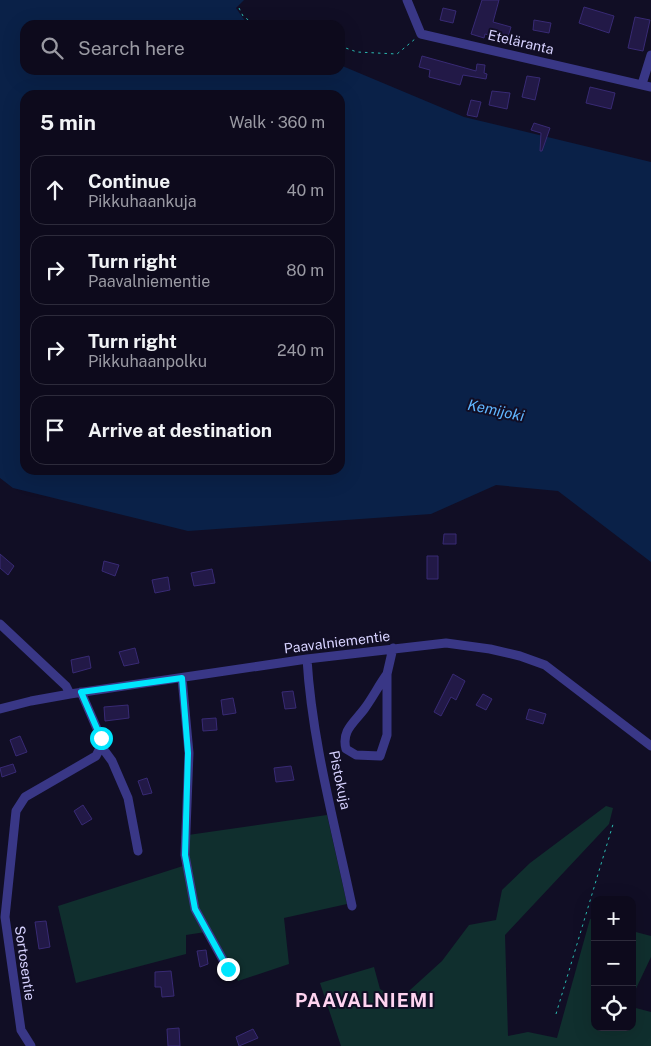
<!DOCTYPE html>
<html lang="en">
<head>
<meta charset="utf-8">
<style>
	:root { --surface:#0d0a1c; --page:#161325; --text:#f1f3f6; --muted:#9a9aa3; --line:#2d2b3b }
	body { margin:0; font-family:"Public Sans",sans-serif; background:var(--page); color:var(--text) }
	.controls { position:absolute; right:15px; bottom:15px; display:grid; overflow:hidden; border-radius:10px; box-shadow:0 5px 20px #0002 }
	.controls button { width:45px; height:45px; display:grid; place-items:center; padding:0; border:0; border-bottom:1px solid var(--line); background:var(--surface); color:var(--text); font:25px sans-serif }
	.stop { position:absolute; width:15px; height:15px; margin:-11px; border:4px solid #00e5fd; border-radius:50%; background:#fff }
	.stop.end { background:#00e5fd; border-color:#fff; box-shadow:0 1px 5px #0008 }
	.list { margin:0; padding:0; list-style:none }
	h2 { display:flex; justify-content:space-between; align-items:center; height:65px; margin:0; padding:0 20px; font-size:21px }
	h2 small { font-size:16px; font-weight:400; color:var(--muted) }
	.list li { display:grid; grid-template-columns:32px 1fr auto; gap:15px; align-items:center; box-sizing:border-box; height:70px; margin:0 10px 10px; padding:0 10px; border:1px solid var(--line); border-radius:15px }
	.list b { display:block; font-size:19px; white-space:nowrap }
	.list p { margin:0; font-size:16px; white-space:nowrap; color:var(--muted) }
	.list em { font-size:16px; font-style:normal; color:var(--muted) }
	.icon { flex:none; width:28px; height:28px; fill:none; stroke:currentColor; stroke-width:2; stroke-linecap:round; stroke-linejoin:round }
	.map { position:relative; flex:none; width:651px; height:1046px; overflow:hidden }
	.search { position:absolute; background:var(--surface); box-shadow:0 5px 20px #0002; left:20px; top:20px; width:325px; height:55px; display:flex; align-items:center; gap:12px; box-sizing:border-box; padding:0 18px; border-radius:15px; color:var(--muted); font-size:19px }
	.panel { position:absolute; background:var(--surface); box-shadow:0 5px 20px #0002; left:20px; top:90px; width:325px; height:385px; border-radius:15px }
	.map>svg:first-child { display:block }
</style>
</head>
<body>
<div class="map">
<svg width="651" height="1046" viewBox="0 0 651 1046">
	<rect width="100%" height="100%" fill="#110e25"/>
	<!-- green -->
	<path fill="#102f2e" d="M606,806L613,808L609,824L505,935L508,1036L528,1032L557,1038L590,919L595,920V1027H632V1007L651,1012V1046H341L320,983L374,967L380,989L399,1000L442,961L469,925L496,920L502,890L530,863Z
		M327,815L347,904L284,918L289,964L238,981L212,931L186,935V954L76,983L58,906L183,866L181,836Z
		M632,931L651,936V957L632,997Z"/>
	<!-- water -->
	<path fill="#0a2148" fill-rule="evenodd" d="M0,0H244L236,8L248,25H25V70H340V65L464,117L651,162V562L558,491L496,485L431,514L188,531L13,488L0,478ZM25,95H340V470H25Z"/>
	<!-- building -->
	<path fill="#221947" stroke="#382a74" d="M482,0H499L493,22L511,27L507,40L485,34L484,38L471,34Z
		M584,7L614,16L609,33L579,23Z
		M443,8L456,11L453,23L440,20Z
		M635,17L650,20L643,51L628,48Z
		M534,20L551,23L549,33L533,30Z
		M422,56L476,71L477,64L485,65L484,73L487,74L486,79L463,75L460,85L429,77L430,70L419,67Z
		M527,76L540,78L535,100L522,97Z
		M590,87L615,93L611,109L586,103Z
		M492,91L510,93L507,109L489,105Z
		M471,100L481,102L477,117L467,115Z
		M534,123L550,128L542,151H540L541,133L531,130Z
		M444,534H456V544H443Z
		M0,554L14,566L8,575L0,568Z
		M427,556H438V579H427Z
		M104,561L119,565L115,576L102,571Z
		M212,569L215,583L194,586L191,573Z
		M168,577L170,590L155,593L152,580Z
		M135,648L139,663L124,666L119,652Z
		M89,656L91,668L73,673L71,660Z
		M453,674L465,681L456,700L451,697L441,716L434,712Z
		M293,691L296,708L285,709L282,692Z
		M483,694L492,699L486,710L476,705Z
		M233,698L236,713L223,715L221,700Z
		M128,705L129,718L105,721L104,707Z
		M529,709L546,714L543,724L526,719Z
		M216,718L217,730L203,731L202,719Z
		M20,736L27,752L16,756L10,740Z
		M13,764L16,772L2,777L0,768Z
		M291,766L294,780L276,782L274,768Z
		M147,778L152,793L143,795L138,781Z
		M83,805L92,819L82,825L74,811Z
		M46,921L50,947L39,949L35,922Z
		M206,950L208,964L200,967L197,951Z
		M171,971L174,996L162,997L161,987H155V972Z
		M179,1028L180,1046H168L167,1029Z
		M253,1029L258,1038L239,1046L236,1037Z"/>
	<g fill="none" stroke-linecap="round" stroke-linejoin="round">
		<!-- path -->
		<path stroke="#29bbb2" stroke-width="1" stroke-dasharray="2.5 4" stroke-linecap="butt" d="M239,8L243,16L255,25
			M340,46L357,52L397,54L415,39
			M556,1014L614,821"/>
		<!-- minor -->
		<path stroke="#393786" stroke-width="9" d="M407,0L421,34L651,87
			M642,84L651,55
			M0,624L66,686L70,694
			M307,659C312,742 335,825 352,906
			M387,674C379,685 373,697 365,708C355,722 341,730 346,749L356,755L380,756L387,735V674L393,648
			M182,678L189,753L185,855L195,909L228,969
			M81,692L101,738V746L112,761L128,798L138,851
			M0,709L31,701L70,694L307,659L446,643L490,649L520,656L545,665L651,746
			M31,1046L21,1030L5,917L16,811L25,797L96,756L101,746"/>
	</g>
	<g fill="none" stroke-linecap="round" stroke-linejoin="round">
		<!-- route -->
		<path stroke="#00e5fd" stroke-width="6" d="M101,738L81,692L182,678L188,753L185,855L195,909L228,969"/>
	</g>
	<g text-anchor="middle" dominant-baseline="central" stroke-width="4" stroke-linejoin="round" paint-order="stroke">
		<!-- street labels -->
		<g font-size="14" fill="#d7d2ff" stroke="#110e25">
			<text transform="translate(521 42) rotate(13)">Eteläranta</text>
			<text transform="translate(337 642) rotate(-7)">Paavalniementie</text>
			<text transform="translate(340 780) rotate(78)">Pistokuja</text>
			<text transform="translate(25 963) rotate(82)">Sortosentie</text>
		</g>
		<!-- water labels -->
		<g font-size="15" font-style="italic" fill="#60b6ff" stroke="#110e25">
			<text transform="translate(496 410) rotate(12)">Kemijoki</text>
		</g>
		<!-- district labels -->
		<g font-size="19" font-weight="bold" letter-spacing="1" fill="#ffd4f0" stroke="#110e25">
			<text x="365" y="1000">PAAVALNIEMI</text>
		</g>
	</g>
</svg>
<div class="controls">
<button>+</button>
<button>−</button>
<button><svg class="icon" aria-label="locate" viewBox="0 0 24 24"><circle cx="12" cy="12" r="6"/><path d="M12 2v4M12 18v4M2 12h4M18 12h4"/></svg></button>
</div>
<div class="stop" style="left:101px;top:738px"></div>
<div class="stop end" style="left:228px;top:969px"></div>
<div class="search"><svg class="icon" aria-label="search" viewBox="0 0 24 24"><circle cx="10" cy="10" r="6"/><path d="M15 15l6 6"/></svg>Search here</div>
<section class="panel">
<h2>5 min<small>Walk · 360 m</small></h2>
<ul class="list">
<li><svg class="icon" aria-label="ahead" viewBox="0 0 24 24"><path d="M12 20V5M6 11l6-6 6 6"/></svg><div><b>Continue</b><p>Pikkuhaankuja</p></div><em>40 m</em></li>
<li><svg class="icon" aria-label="right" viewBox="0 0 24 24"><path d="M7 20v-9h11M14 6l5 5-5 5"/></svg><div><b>Turn right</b><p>Paavalniementie</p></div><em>80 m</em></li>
<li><svg class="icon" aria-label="right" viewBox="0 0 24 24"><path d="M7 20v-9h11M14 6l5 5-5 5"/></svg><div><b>Turn right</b><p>Pikkuhaanpolku</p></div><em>240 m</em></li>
<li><svg class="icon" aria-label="arrive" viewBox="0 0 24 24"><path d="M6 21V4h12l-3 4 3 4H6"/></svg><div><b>Arrive at destination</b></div></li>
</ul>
</section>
</div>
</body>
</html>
